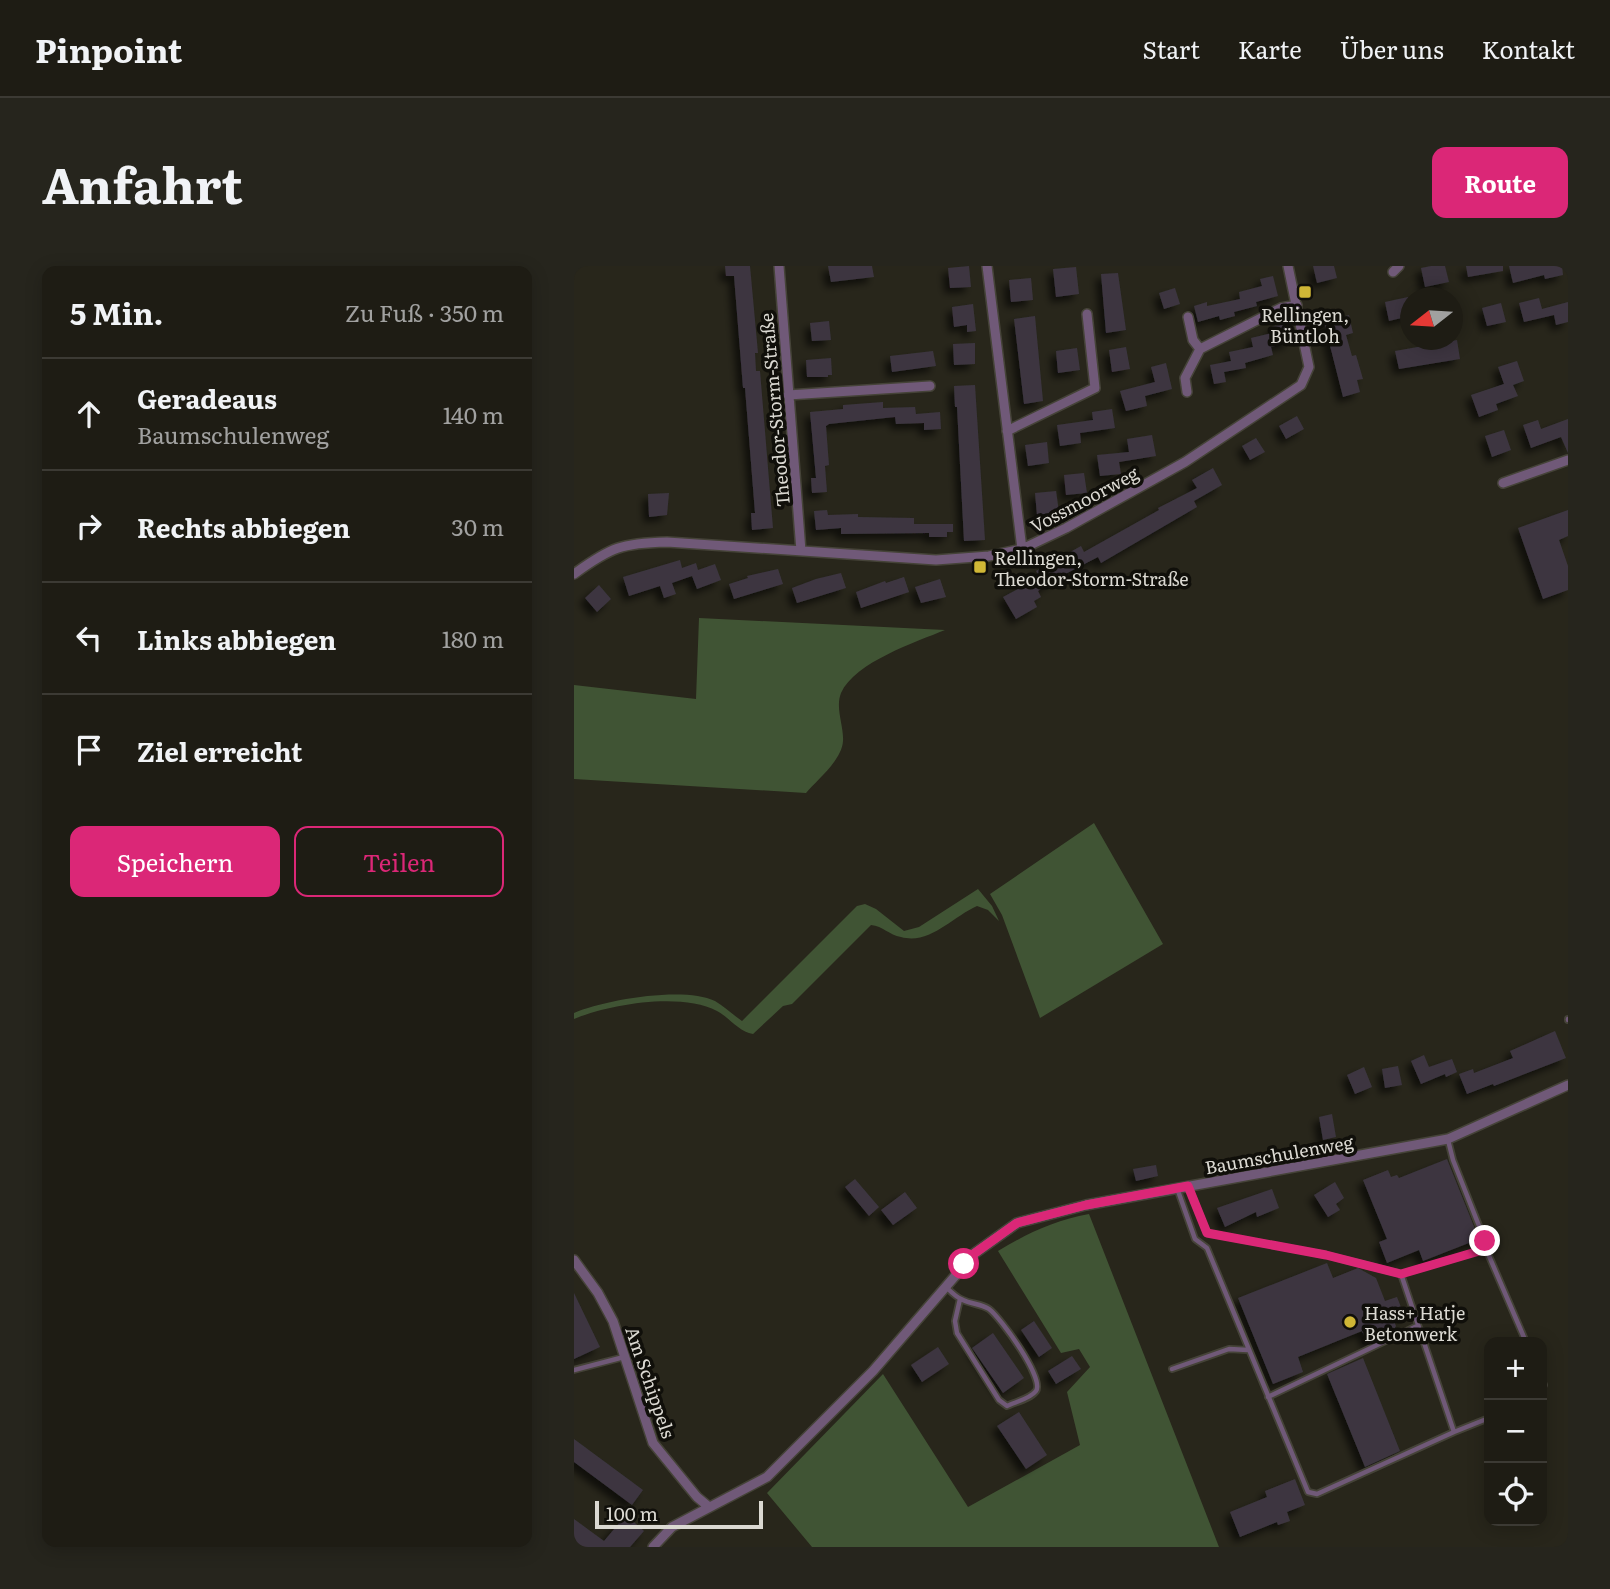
<!DOCTYPE html>
<html lang="de">
<head>
<meta charset="utf-8">
<style>
	:root { --surface:#1e1c14; --page:#26251d; --text:#f1f3f6; --muted:#a1a1a0; --line:#3c3a34; --accent:#db2777 }
	body { margin:0; font-family:Literata,serif; background:var(--page); color:var(--text) }
	.controls { position:absolute; right:21px; bottom:21px; display:grid; overflow:hidden; border-radius:14px; box-shadow:0 4px 18px #0003 }
	.controls button { width:63px; height:63px; display:grid; place-items:center; padding:0; border:0; border-bottom:2px solid var(--line); background:var(--surface); color:var(--text); font:35px sans-serif }
	.compass { position:absolute; left:826px; top:21px; width:63px; height:63px; border-radius:50%; background:var(--surface); box-shadow:0 4px 18px #0003; rotate:253deg }
	.scale { position:absolute; left:21px; bottom:18px; width:168px; box-sizing:border-box; padding-left:7px; border:4px solid #dbd9d2; border-top:0; font-size:19px; line-height:24px; white-space:nowrap; color:#dbd9d2; -webkit-text-stroke:5px #100f0a; paint-order:stroke }
	.stop { position:absolute; width:21px; height:21px; margin:-16px; border:5px solid #db2777; border-radius:50%; background:#fff }
	.stop.end { background:#db2777; border-color:#fff; box-shadow:0 2px 7px #0008 }
	.list { margin:0; padding:0; list-style:none }
	h2 { display:flex; justify-content:space-between; align-items:center; height:91px; margin:0; padding:0 28px; font-size:30px }
	h2 small { font-size:23px; font-weight:400; color:var(--muted) }
	.list li { display:grid; grid-template-columns:46px 1fr auto; gap:21px; align-items:center; box-sizing:border-box; height:112px; padding:0 28px; border-top:2px solid var(--line) }
	.list b { display:block; font-size:26px; white-space:nowrap }
	.list p { margin:0; font-size:23px; white-space:nowrap; color:var(--muted) }
	.list em { font-size:23px; font-style:normal; color:var(--muted) }
	.actions { display:flex; gap:14px; padding:21px 28px }
	.actions a { flex:1; padding:16px 0; border:2px solid var(--accent); border-radius:14px; text-align:center; font-size:24px; color:var(--accent) }
	.actions .main { background:var(--accent); color:#fff }
	.icon { flex:none; width:38px; height:38px; fill:none; stroke:currentColor; stroke-width:2; stroke-linecap:round; stroke-linejoin:round }
	.map { position:relative; flex:none; width:994px; height:1281px; overflow:hidden; border-radius:14px }
	header { display:flex; align-items:center; gap:42px; box-sizing:border-box; height:98px; padding:0 35px; background:var(--surface); border-bottom:2px solid var(--line) }
	header strong { font-size:33px }
	nav { display:flex; gap:38px; margin-inline-start:auto; font-size:24px }
	.intro { display:flex; align-items:center; justify-content:space-between; box-sizing:border-box; height:168px; padding:0 42px }
	h1 { margin:0; font-size:49px }
	.button { padding:18px 32px; border-radius:14px; background:var(--accent); color:#fff; font-size:24px; font-weight:700 }
	main { display:flex; gap:42px; padding:0 42px }
	aside { flex:1; background:var(--surface); border-radius:14px; box-shadow:0 4px 18px #0003 }
	.map>svg:first-child { display:block }
</style>
</head>
<body>
<header>
<strong>Pinpoint</strong>
<nav><a>Start</a><a>Karte</a><a>Über uns</a><a>Kontakt</a></nav>
</header>
<div class="intro"><h1>Anfahrt</h1><a class="button">Route</a></div>
<main>
<aside>
<h2>5 Min.<small>Zu Fuß · 350 m</small></h2>
<ul class="list">
<li><svg class="icon" aria-label="ahead" viewBox="0 0 24 24"><path d="M12 20V5M6 11l6-6 6 6"/></svg><div><b>Geradeaus</b><p>Baumschulenweg</p></div><em>140 m</em></li>
<li><svg class="icon" aria-label="right" viewBox="0 0 24 24"><path d="M7 20v-9h11M14 6l5 5-5 5"/></svg><div><b>Rechts abbiegen</b></div><em>30 m</em></li>
<li><svg class="icon" aria-label="left" viewBox="0 0 24 24"><path d="M17 20v-9H6M10 6l-5 5 5 5"/></svg><div><b>Links abbiegen</b></div><em>180 m</em></li>
<li><svg class="icon" aria-label="arrive" viewBox="0 0 24 24"><path d="M6 21V4h12l-3 4 3 4H6"/></svg><div><b>Ziel erreicht</b></div></li>
</ul>
<div class="actions"><a class="main">Speichern</a><a>Teilen</a></div>
</aside>
<div class="map">
<svg width="994" height="1281" viewBox="0 0 994 1281">
	<defs>
		<filter id="shadow"><feDropShadow dx="-5.5" dy="5.5" stdDeviation="3.5" flood-color="#0009"/></filter>
	</defs>
	<rect width="100%" height="100%" fill="#28261b"/>
	<!-- green -->
	<path fill="#405434" d="M125,352L371,364C342,376 281,396 267,427C261,442 270,460 269,475C268,494 243,514 232,527L0,513V419L122,433Z
		M520,557L589,678L466,752L428,649L416,628Z
		M404,623L418,640L425,655L414,644L403,640C378,651 356,679 327,671C315,669 309,660 297,659L218,738L209,740L179,768C165,766 156,752 143,745C107,726 36,738 0,753V747C30,734 110,720 141,735C150,740 159,749 168,755L283,640L291,638L302,643L330,665L345,661Z
		M515,948L645,1281H238L193,1227L309,1108L394,1241L506,1179L493,1126L516,1101L505,1083L487,1087L424,985C454,967 481,954 515,948Z"/>
	<!-- building -->
	<path fill="#3c3640" filter="url(#shadow)" d="M151,0H176L184,87H181L182,105H186L199,262L178,264L177,247H181L171,122H169L160,10H152Z
		M254,0H298L300,11L257,16Z
		M395,0L397,21L376,22L374,2Z
		M739,0H760L763,12L743,17Z
		M857,0H871L875,16L851,21L847,2Z
		M892,0H929V5L894,11Z
		M935,0H988L989,9L971,13L970,9L939,17Z
		M502,1L505,28L482,31L479,3Z
		M544,7L552,64L532,67L527,8Z
		M699,10L704,30L682,36L683,40L660,46L661,50L646,54L645,50L624,56L620,40L633,36V40L666,33L665,26L688,20L686,13Z
		M457,12L459,34L437,36L435,14Z
		M601,22L606,38L590,43L585,27Z
		M834,31L836,50L815,55L811,36Z
		M965,32L968,43L994,36V56L982,59L980,49L950,56L945,37Z
		M927,37L932,56L913,60L908,42Z
		M399,38L402,65L393,66V59L380,61L378,41Z
		M775,49L779,67L772,69L778,90L782,89L789,113L783,114L786,126L769,131L750,56Z
		M461,50L469,135L450,138L440,53Z
		M255,55L257,74L238,75L236,57Z
		M712,57L717,76L697,81L699,89L671,97L672,102L650,106L652,116L640,118L636,99L657,95L655,86L679,81L677,72L698,67L697,61Z
		M883,74L886,93L825,103L821,85Z
		M401,77V98L380,99L379,78Z
		M552,81L556,103L538,106L535,84Z
		M503,82L506,104L484,107L482,85Z
		M359,85L362,100L318,106L316,90Z
		M257,92L258,109H254V111H233L232,94Z
		M943,95L950,115L939,119L944,130L922,138L924,144L905,151L897,129L930,118L924,101Z
		M592,97L598,123L571,130L573,140L552,145L546,125L581,116L577,101Z
		M401,119L411,274L390,275L383,141H381L380,120Z
		M309,136V142L341,141L342,148L366,146L367,163L350,164V157L322,158L321,151L255,158L252,160L255,199L251,200L253,226L238,227L237,212H242L236,146L269,143V139Z
		M538,143L541,162L506,167L507,177L486,180L483,159L519,154L518,146Z
		M723,150L730,163L712,173L705,160Z
		M994,153V187L987,171L957,182L949,159L964,154L967,163Z
		M930,164L937,184L918,191L911,170Z
		M578,169L582,190L545,196L547,208L526,210L523,189L555,186L553,173Z
		M682,172L691,186L676,194L668,180Z
		M473,176L475,197L454,200L451,179Z
		M639,202L648,219L620,235L623,241L527,297L524,291L478,315L464,325L467,331L460,335L463,341L442,353L429,331L466,311L462,305L507,280L510,286L585,244L584,242L623,222L618,214Z
		M510,207L513,227L492,229L490,209Z
		M482,225L485,246L463,249L461,227Z
		M95,227L93,249L75,251L74,228Z
		M253,244L254,249L284,248V251L340,252V258H379V266H373V271H355V267L267,268V262L242,264L240,245Z
		M994,244V270L985,274L994,300V324L969,333L944,262Z
		M106,294L108,302L122,297L124,304L141,298L147,314L123,323L118,310L98,317L102,328L90,332L86,320L55,330L49,311Z
		M204,303L209,318L160,333L155,318L174,312L173,310Z
		M267,307L272,322L223,337L218,322L242,313Z
		M330,311L335,326L287,342L282,326L311,315L312,317Z
		M366,313L372,331L347,337L341,321Z
		M25,319L37,333L23,346L11,332Z
		M981,765L992,792L920,820L919,818L893,828L885,808L899,803L900,807L939,792L936,785Z
		M850,789L855,801L878,793L883,806L872,811L871,808L847,818L837,795Z
		M824,800L828,819L811,822L808,803Z
		M790,801L798,821L781,828L773,809Z
		M758,848L762,871L749,874L745,851Z
		M873,893L905,973L849,995L845,984L813,997L805,976L813,973L789,914L814,904L817,911L823,909L825,912Z
		M582,899L584,910L562,915L559,903Z
		M281,913L305,941L295,950L271,921Z
		M761,916L770,932L762,938L766,944L754,951L740,929Z
		M698,923L705,942L683,951L682,946L651,961L643,942Z
		M331,926L343,942L319,959L307,944Z
		M753,997L759,1012L784,1002L802,1012L811,1035L823,1031L830,1049L819,1053L822,1060L818,1067L793,1078L788,1065L724,1091L729,1106L699,1118L664,1032Z
		M0,1027L26,1081L0,1093Z
		M460,1055L478,1082L465,1091L447,1064Z
		M419,1067L450,1112L429,1127L398,1082Z
		M364,1081L375,1098L348,1116L337,1099Z
		M498,1090L507,1103L482,1118L474,1105Z
		M789,1092L826,1185L791,1201L753,1108Z
		M445,1146L473,1189L452,1203L423,1160Z
		M0,1173L69,1224L58,1239L0,1196Z
		M721,1213L731,1239L713,1246L716,1255L704,1259L703,1256L666,1271L656,1246L693,1231L691,1225Z
		M52,1249L70,1265L56,1281H0V1253L30,1275Z"/>
	<g fill="none" stroke-linecap="round" stroke-linejoin="round">
		<!-- service casing -->
		<g stroke="#454338" stroke-width="8">
			<path id="service" d="M994,753V754
				M874,874L879,894L911,975L912,983
				M603,922L621,973L633,982L734,1226L743,1228L880,1166
				M615,922L633,967L752,989L827,1008L912,983L952,1076
				M827,1008L880,1166L915,1152
				M372,1021C377,1026 383,1032 389,1034C397,1038 408,1038 415,1043C427,1052 471,1113 462,1125C456,1133 441,1136 433,1140L425,1134L383,1067L381,1055L386,1033
				M598,1103L655,1083L674,1084
				M0,1104L50,1091
				M968,1114L970,1119L968,1123
				M694,1131L843,1060"/>
		</g>
		<!-- minor casing -->
		<g stroke="#454338" stroke-width="12">
			<path id="minor" d="M205,0L227,285
				M413,0L448,283
				M819,6L825,0
				M614,51L619,74L626,83
				M613,126L611,112L626,83L707,42L723,39
				M214,129L356,120
				M433,165L521,122L513,48
				M929,217L994,194
				M0,308C37,281 48,277 93,276L362,294L415,290L448,283L492,262L611,196L727,119L735,101L714,0
				M0,994L24,1027L39,1055L79,1177L123,1231L135,1241
				M79,1281L98,1261L193,1211L299,1105L401,987L443,957L512,939L874,873L994,819"/>
		</g>
		<!-- service -->
		<use href="#service" stroke="#705978" stroke-width="4.5"/>
		<!-- minor -->
		<use href="#minor" stroke="#705978" stroke-width="9"/>
	</g>
	<g fill="none" stroke-linecap="round" stroke-linejoin="round">
		<!-- route -->
		<path stroke="#db2777" stroke-width="9" d="M390,998L401,987L443,957L512,939L614,920L633,967L752,989L827,1008L912,983L911,975"/>
	</g>
	<!-- markers -->
	<g fill="#d0b736" stroke="#100f0a" stroke-width="2.5">
		<rect x="724" y="19" width="14" height="14" rx="3.5"/>
		<rect x="399" y="294" width="14" height="14" rx="3.5"/>
		<circle cx="776" cy="1056" r="7"/>
	</g>
	<g text-anchor="middle" dominant-baseline="central" stroke-width="7" stroke-linejoin="round" paint-order="stroke">
		<!-- poi labels -->
		<g font-size="18" fill="#dbd9d2" stroke="#100f0a" text-anchor="start">
			<text x="731" y="48" text-anchor="middle">Rellingen,<tspan x="731" dy="21">Büntloh</tspan></text>
			<text x="420" y="291">Rellingen,<tspan x="420" dy="21">Theodor-Storm-Straße</tspan></text>
			<text x="790" y="1046">Hass+ Hatje<tspan x="790" dy="21">Betonwerk</tspan></text>
		</g>
		<!-- street labels -->
		<g font-size="18" fill="#dbd9d2" stroke="#100f0a">
			<text transform="translate(200 144) rotate(-95)">Theodor-Storm-Straße</text>
			<text transform="translate(510 233) rotate(-28)">Vossmoorweg</text>
			<text transform="translate(705 888) rotate(-10)">Baumschulenweg</text>
			<text transform="translate(77 1116) rotate(71)">Am Schippels</text>
		</g>
	</g>
</svg>
<div class="controls">
<button>+</button>
<button>−</button>
<button><svg class="icon" aria-label="locate" viewBox="0 0 24 24"><circle cx="12" cy="12" r="6"/><path d="M12 2v4M12 18v4M2 12h4M18 12h4"/></svg></button>
</div>
<svg class="compass" viewBox="-18 -18 36 36"><path d="M0-13l5 13h-10z" fill="#e53935"/><path d="M0 13l5-13h-10z" fill="#a1a1a0"/></svg>
<div class="scale">100 m</div>
<div class="stop" style="left:390px;top:998px"></div>
<div class="stop end" style="left:911px;top:975px"></div>
</div>
</main>
</body>
</html>
